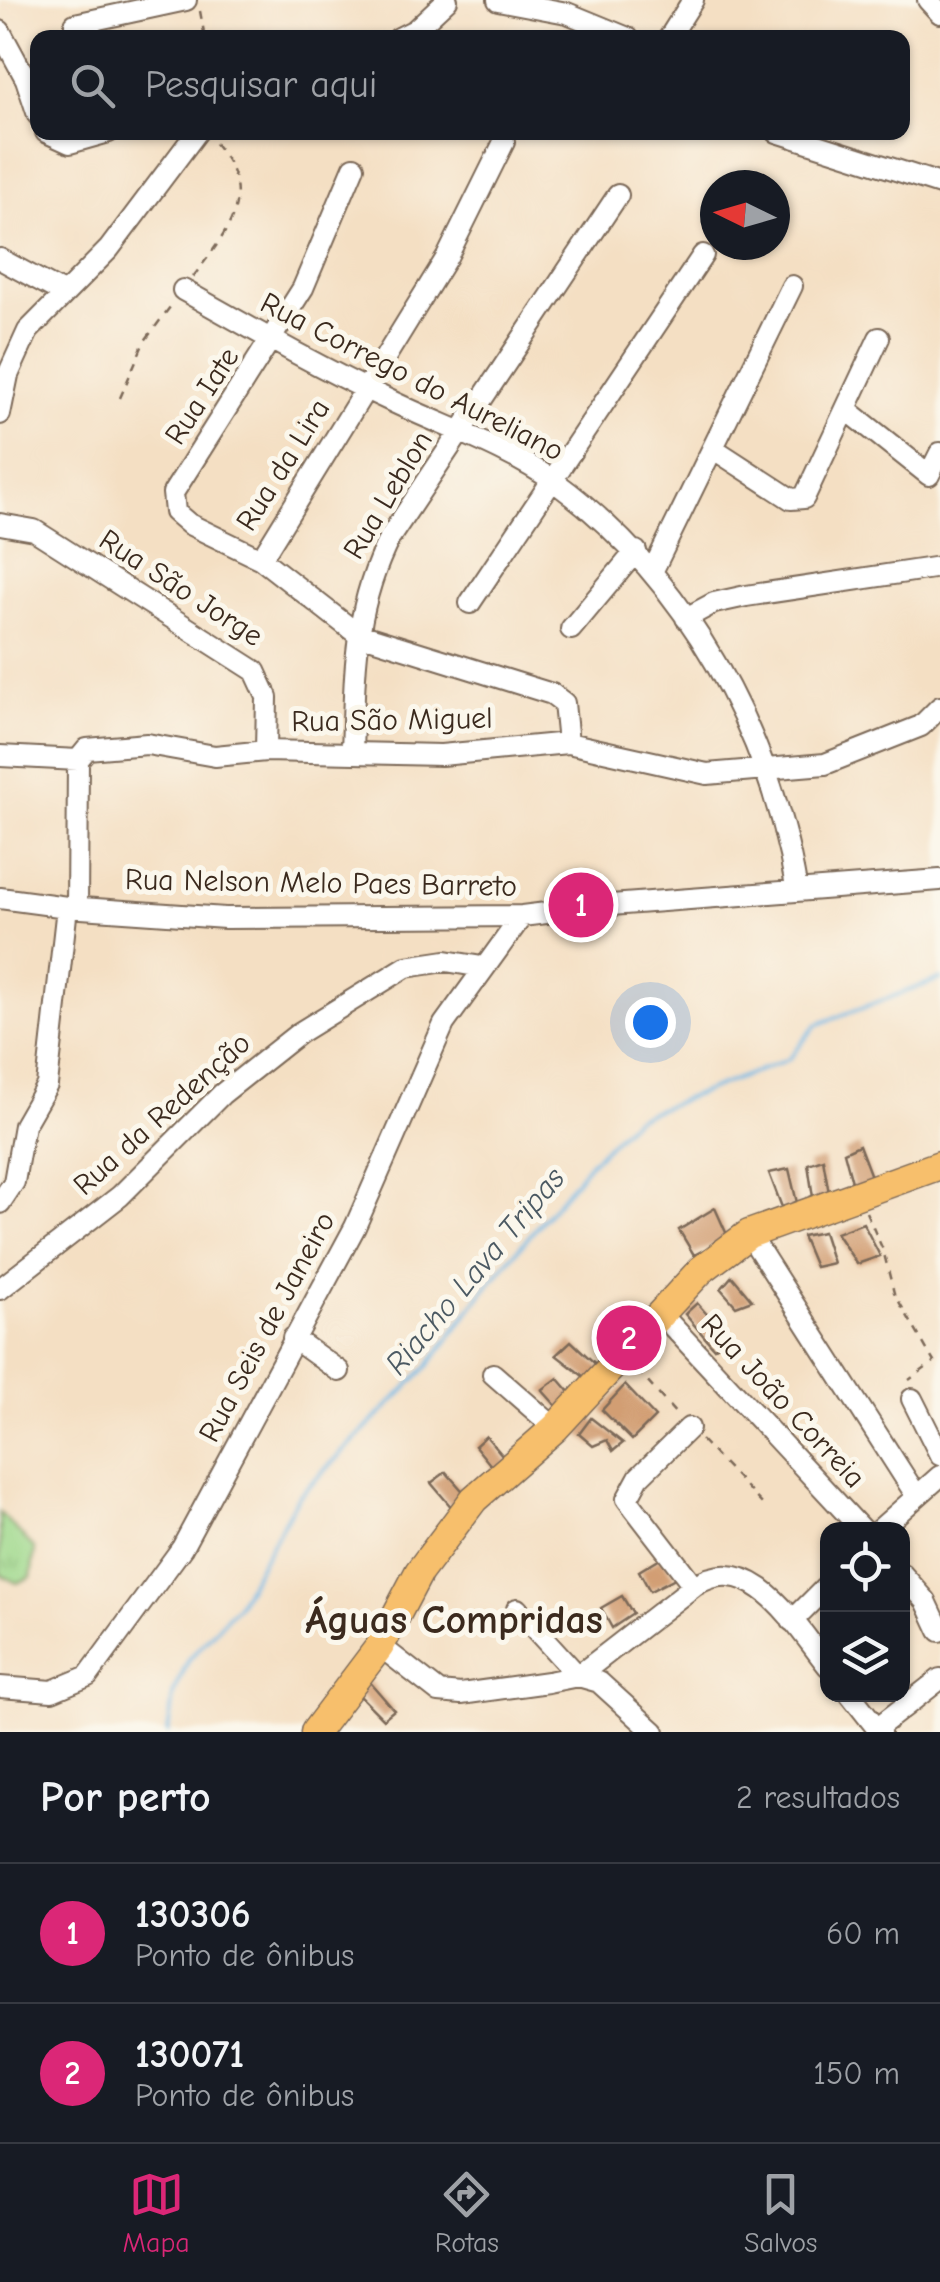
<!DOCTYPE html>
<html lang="pt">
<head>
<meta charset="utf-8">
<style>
	:root { --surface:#171b24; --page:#20242c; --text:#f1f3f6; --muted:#9ea1a6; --line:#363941; --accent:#db2777 }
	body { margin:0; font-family:"Comic Neue",sans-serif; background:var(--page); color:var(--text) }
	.controls { position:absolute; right:30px; bottom:30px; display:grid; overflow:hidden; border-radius:20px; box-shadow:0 2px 8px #0004 }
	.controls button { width:90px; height:90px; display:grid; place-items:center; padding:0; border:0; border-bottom:2px solid var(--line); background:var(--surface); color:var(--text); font:50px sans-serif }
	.compass { position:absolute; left:700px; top:170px; width:90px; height:90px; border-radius:50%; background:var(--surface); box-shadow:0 2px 8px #0004; rotate:275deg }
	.you { position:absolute; left:650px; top:1022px; width:35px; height:35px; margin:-25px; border:8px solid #fff; border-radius:50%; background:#1a73e8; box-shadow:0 0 0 15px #1a73e833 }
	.badge { display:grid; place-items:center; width:65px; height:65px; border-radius:50%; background:var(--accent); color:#fff; font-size:32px; font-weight:700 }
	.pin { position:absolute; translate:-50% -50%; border:5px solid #fff; box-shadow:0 2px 10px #0006 }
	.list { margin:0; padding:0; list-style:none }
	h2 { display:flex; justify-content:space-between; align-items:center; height:130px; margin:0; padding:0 40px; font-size:42px }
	h2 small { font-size:32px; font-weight:400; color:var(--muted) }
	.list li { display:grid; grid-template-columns:65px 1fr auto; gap:30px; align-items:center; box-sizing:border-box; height:140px; padding:0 40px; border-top:2px solid var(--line) }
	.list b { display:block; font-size:38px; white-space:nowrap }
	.list p { margin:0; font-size:32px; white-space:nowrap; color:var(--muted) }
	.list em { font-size:32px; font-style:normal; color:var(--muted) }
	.icon { flex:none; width:55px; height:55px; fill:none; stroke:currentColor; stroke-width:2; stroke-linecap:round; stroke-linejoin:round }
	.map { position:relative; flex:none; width:940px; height:1732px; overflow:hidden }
	.search { position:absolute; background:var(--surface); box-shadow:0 2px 8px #0004; left:30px; right:30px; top:30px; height:110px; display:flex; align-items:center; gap:25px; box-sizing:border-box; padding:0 35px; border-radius:20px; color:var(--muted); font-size:38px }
	.sheet { height:410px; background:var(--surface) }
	nav { display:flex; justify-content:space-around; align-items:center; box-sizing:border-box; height:140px; border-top:2px solid var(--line); background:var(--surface); font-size:28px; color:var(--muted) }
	nav a { display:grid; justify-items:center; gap:5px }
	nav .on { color:var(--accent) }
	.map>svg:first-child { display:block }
</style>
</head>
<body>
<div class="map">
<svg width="940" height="1732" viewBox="0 0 940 1732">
	<defs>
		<pattern id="grass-tufts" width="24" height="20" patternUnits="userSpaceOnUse" patternTransform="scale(2.5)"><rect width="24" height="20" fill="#9ed88b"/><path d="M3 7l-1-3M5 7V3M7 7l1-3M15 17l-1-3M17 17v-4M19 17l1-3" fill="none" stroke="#89ba78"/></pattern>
	</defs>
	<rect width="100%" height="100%" fill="#fbf7ec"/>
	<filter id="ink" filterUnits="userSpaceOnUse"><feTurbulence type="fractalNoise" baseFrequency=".01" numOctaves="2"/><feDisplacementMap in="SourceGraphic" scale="20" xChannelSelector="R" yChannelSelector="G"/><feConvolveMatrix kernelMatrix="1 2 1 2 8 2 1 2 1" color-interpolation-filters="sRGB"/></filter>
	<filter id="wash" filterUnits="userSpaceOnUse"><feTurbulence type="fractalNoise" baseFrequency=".0048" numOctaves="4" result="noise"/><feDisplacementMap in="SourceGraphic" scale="40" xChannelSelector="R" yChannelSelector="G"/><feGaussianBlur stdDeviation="2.25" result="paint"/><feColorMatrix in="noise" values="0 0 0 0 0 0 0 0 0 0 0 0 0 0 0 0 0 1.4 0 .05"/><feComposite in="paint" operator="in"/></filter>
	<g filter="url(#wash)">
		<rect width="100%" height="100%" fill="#f4dfc3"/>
		<!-- grass -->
		<path fill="url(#grass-tufts)" stroke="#6c8154" stroke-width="2.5" d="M0,1513L35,1549L31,1577L17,1583L0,1574Z"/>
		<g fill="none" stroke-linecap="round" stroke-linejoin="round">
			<!-- stream -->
			<path stroke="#6bb4e3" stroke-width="4" d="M168,1732L173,1695L189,1659L237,1606L298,1497L429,1365L485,1289L591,1162L635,1118L789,1059L816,1025L940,979"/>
		</g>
		<g id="blocks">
			<!-- building -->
			<path fill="#d29e73" d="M859,1145L875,1187L855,1193L844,1152Z
				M823,1159L830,1199L814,1204L808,1164Z
				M789,1169L798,1207L783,1210L769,1173Z
				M715,1208L728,1237L694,1255L679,1230Z
				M863,1223L880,1256L857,1264L836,1233Z
				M823,1232L833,1263L815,1267L802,1236Z
				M732,1276L752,1300L736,1306L721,1289Z
				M697,1303L728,1338L714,1348L685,1314Z
				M571,1341L603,1371L592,1383L556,1355Z
				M558,1378L576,1399L560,1410L542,1390Z
				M625,1385L655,1417L632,1440L602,1410Z
				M591,1418L623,1443L613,1451L607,1440L593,1446L579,1434Z
				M486,1436L508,1462L497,1473L475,1446Z
				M446,1472L467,1496L453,1509L431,1483Z
				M662,1557L675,1578L650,1591L639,1571Z
				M622,1596L633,1614L612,1628L601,1608Z
				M369,1681L394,1710L383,1719L358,1694Z"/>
		</g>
	</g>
	<g filter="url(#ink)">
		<use href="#blocks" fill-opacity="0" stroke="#7c6958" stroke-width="2.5"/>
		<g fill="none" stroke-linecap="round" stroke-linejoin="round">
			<!-- minor casing -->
			<g stroke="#7c6958" stroke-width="24">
				<path id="minor" d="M498,0L567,13L628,38
					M928,0L940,13
					M75,24L186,0
					M0,31L26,79L38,115
					M399,38L415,30L447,0
					M669,38L693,0
					M46,132L70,143L109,132
					M777,132L940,184
					M354,167L303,288L173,493L175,512L189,524L261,559L356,633L552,694L564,703L568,743
					M0,259L63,293
					M183,290C252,329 320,368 391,401C445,427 506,447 555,482C687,579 770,731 797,891
					M846,409L929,475L940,453
					M0,414L8,375L28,331L109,249L197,132
					M714,449L791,499L804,498L879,338
					M0,524L34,530L255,671L267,697L266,751
					M261,559L447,257L504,142
					M653,570L792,286
					M470,603L703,255
					M686,618L714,603L746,596L940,567
					M571,629L636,551
					M352,752C355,672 353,610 390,537L618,195
					M0,756L78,760
					M78,760L87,749L147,744L215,756L266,751L441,755L568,743L707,774L825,764L921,726L940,707
					M0,898L67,907L225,918L522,916L611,905L940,880
					M77,908L78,760
					M0,1203L14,1182L24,1125L47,1085L67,907
					M749,1234L916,1495
					M0,1289L120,1196L222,1094L299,1033L406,967L446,961L482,967
					M660,1313L862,1530
					M293,1338L339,1371
					M493,1374L555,1428
					M912,1399L940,1455
					M689,1428L639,1477L627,1499L694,1586
					M879,1530L940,1476
					M902,1574L926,1601L940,1631
					M517,1609L578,1676L599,1682L654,1732
					M792,1621L828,1585
					M380,1646L439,1692L461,1694L548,1682L578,1676L694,1586C752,1548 795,1625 828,1666
					M0,1687L52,1691L88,1676L182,1548L355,1227L444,1024L522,916
					M850,1694L880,1732
					M877,1728L940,1679"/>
			</g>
			<!-- major casing -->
			<g stroke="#7c6958" stroke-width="31">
				<path id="major" d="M315,1732L380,1646L419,1572L474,1499L555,1428L701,1270L749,1234L940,1165"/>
			</g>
			<!-- path -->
			<path stroke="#7c6958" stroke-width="2.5" stroke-dasharray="8 8" stroke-linecap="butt" d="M200,11L205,38
				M193,277C229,229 260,196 213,141
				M120,398L144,342L173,303
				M866,1212L883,1250L894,1293L934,1362L909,1380
				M637,1370L678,1416
				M701,1440L767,1509"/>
			<!-- minor -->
			<use href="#minor" stroke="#fff" stroke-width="20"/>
			<!-- major -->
			<use href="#major" stroke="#f7bf6c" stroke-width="28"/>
		</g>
	</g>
	<g text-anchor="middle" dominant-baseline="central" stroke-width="10" stroke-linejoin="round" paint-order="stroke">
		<!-- street labels -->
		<g font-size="30" fill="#3b2a1e" stroke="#fbf7ec">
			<text transform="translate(412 377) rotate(27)">Rua Corrego do Aureliano</text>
			<text transform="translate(202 396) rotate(-57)">Rua Iate</text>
			<text transform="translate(283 465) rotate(-58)">Rua da Lira</text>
			<text transform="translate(388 495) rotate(-59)">Rua Leblon</text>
			<text transform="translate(181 588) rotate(33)">Rua São Jorge</text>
			<text transform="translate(392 720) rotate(-1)">Rua São Miguel</text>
			<text transform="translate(321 883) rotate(1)">Rua Nelson Melo Paes Barreto</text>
			<text transform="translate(162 1114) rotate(-42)">Rua da Redenção</text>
			<text transform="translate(267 1327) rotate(-62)">Rua Seis de Janeiro</text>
			<text transform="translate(783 1401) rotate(47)">Rua João Correia</text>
		</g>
		<!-- water labels -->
		<g font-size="32" font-style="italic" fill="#4c5a63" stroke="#fbf7ec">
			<text transform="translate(475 1271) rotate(-50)">Riacho Lava Tripas</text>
		</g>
		<!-- district labels -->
		<g font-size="40" font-weight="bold" fill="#3b2a1e" stroke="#fbf7ec">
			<text x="454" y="1620">Águas Compridas</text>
		</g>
	</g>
</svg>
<div class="controls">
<button><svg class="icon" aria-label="locate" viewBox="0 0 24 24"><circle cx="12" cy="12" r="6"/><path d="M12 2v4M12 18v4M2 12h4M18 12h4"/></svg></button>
<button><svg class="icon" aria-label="layers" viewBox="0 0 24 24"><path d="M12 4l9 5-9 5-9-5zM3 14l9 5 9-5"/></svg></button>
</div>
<svg class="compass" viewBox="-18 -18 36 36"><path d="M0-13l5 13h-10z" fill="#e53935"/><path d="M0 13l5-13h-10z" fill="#9ea1a6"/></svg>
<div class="you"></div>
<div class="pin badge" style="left:581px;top:905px">1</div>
<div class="pin badge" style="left:629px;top:1338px">2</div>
<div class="search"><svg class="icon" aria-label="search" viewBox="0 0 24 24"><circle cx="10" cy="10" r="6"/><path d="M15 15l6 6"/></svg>Pesquisar aqui</div>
</div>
<section class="sheet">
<h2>Por perto<small>2 resultados</small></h2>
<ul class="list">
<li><span class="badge">1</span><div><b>130306</b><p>Ponto de ônibus</p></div><em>60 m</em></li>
<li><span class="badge">2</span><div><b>130071</b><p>Ponto de ônibus</p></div><em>150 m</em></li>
</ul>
</section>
<nav>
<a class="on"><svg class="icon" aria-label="map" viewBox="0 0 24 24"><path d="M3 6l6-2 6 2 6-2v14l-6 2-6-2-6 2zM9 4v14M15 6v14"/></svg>Mapa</a>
<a><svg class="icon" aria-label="directions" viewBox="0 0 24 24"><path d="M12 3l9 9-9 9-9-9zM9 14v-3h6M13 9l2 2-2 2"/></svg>Rotas</a>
<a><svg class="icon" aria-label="saved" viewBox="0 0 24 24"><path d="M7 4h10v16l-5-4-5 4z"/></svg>Salvos</a>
</nav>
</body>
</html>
